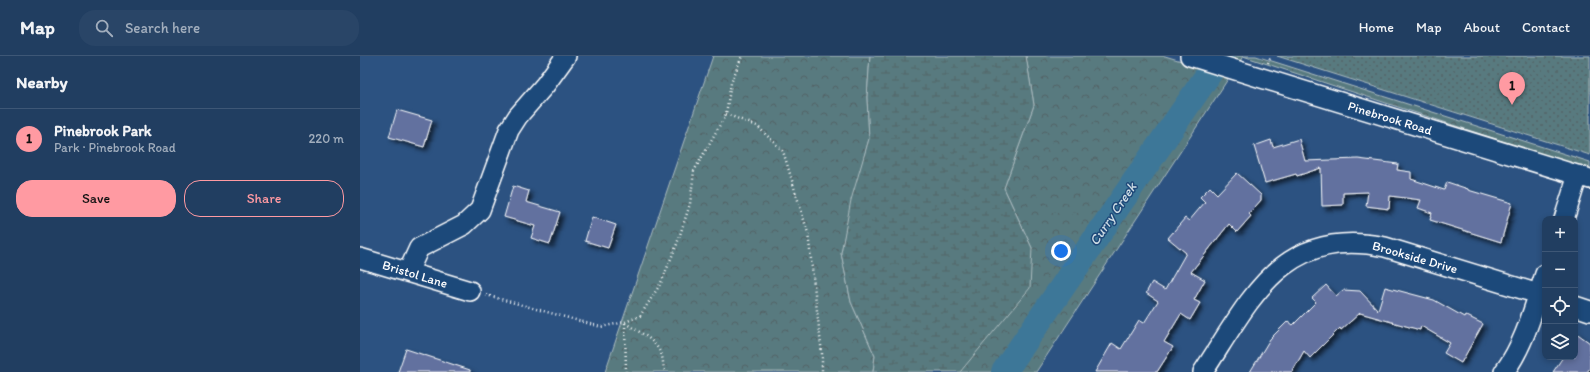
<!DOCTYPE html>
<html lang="en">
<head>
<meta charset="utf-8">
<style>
	:root { --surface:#213e61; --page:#294567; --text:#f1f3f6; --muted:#a2aebd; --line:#3e5776; --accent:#ff9aa2 }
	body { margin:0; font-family:Itim,sans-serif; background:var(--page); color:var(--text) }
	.controls { position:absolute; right:12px; bottom:12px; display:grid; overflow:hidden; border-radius:8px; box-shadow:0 2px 6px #0003 }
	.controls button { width:36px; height:36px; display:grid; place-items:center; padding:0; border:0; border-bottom:1px solid var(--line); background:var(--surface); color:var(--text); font:20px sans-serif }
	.you { position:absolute; left:701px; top:195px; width:14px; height:14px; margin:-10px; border:3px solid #fff; border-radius:50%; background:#1a73e8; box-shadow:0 0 0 6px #1a73e833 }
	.badge { display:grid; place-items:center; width:26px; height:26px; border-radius:50%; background:var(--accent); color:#111; font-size:13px; font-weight:700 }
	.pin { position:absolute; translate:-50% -33px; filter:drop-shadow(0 1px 2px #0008) }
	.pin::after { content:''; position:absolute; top:21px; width:14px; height:12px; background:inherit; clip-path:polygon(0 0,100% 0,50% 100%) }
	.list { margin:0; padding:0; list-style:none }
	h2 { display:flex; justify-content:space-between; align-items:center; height:52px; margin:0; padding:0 16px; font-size:17px }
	h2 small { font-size:13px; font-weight:400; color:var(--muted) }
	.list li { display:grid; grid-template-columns:26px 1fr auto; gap:12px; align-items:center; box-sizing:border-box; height:60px; padding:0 16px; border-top:1px solid var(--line) }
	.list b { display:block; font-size:15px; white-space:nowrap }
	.list p { margin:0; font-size:13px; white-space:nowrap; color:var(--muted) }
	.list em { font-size:13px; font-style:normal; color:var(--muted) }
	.actions { display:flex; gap:8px; padding:12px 16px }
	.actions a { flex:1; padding:9px 0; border:1px solid var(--accent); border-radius:16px; text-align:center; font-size:14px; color:var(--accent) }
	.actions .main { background:var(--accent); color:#111 }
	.icon { flex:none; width:22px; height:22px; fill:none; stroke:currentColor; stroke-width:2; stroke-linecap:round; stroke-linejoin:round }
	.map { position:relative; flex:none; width:1230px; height:316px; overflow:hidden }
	header { display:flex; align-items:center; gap:24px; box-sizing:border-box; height:56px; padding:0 20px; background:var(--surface); border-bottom:1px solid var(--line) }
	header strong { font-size:19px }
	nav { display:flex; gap:22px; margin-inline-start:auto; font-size:14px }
	.search { width:280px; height:36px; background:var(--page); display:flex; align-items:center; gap:10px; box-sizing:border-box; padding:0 14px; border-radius:16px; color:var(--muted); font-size:15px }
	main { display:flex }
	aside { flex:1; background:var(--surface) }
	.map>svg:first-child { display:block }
</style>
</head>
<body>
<header>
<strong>Map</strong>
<div class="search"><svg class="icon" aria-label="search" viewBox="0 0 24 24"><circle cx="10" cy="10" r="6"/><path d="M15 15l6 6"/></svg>Search here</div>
<nav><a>Home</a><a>Map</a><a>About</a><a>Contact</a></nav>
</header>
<main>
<aside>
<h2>Nearby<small></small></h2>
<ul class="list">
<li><span class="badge">1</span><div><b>Pinebrook Park</b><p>Park · Pinebrook Road</p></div><em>220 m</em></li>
</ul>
<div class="actions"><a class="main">Save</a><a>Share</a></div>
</aside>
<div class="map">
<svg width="1230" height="316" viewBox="0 0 1230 316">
	<defs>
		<pattern id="forest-crowns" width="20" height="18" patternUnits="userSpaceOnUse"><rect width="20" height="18" fill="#587a7f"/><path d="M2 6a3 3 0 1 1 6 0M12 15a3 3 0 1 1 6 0" fill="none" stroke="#526366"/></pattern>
		<pattern id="wetland-marsh" width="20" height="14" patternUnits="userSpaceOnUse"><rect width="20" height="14" fill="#587a7f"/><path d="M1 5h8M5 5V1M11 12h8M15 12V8" fill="none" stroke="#526366"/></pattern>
		<pattern id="park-dots" width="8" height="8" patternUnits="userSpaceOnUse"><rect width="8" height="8" fill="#587a7f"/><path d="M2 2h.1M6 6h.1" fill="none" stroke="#526366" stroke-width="1.8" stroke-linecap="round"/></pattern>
		<filter id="shadow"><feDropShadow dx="3.5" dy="3.5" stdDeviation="2" flood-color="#0009"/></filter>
	</defs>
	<rect width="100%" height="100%" fill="#2c5281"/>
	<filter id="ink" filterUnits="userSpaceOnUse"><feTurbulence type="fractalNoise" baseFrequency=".025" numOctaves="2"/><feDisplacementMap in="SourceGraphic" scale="8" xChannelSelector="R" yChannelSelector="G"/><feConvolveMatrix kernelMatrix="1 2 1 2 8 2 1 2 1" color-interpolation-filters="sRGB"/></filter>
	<g filter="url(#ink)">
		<!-- forest -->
		<path fill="url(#forest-crowns)" stroke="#acbcbf" d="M353,0H510L507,41L509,83L492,144L481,197L491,246L515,300L513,316H245Z
			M666,0H805L870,20L676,316H600L672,192L644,132L674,49Z
			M856,0H896L1230,106V114L883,0L879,7Z"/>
		<!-- wetland -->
		<path fill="url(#wetland-marsh)" stroke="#acbcbf" d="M510,0H666L674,49L644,132L672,192L670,232L600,316H513L515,300L491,246L481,197L491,144L509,83L507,41Z"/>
		<!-- park -->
		<path fill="url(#park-dots)" stroke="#acbcbf" d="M918,0H1230V99L917,0Z"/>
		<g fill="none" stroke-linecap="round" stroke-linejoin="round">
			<!-- river -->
			<path stroke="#3e7798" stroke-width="26" d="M644,316L861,0"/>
		</g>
		<!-- building -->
		<path fill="#62719f" stroke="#fff" filter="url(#shadow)" d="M37,54L72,64L64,91L29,81Z
			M939,83L945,105L998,103L1038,108L1037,114L1051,116V123L1084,134L1087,126L1108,133V134L1152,147L1141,186L1070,164L1072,157L1058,152L1061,144L1030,140L1029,153L1006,150L1008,136L983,137V149L962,150L961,112L937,120L936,118L905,127L894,90L911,84L913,91Z
			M877,117L901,139V144L889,158L891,160L877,176L869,168L831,216L845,224L834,244L840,247L830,264L821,258L804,286L813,291L797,316H735L752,287L761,293L779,264L784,267L798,245L786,237L792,226L805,234L826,197L808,182L825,162L829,165L845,146L840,141L850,131L857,138Z
			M153,130L169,135L166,146L200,156L190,188L171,182L175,170L144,161Z
			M232,161L256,169L248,192L225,185Z
			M966,229L976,240L983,234L1000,235L1018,254L1025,231L1074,244L1104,261L1105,259L1123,268L1101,307L1084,297L1090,287L1061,270L1060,274L1000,257L981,274L980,272L950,302L944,295L932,316H890L910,283L928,265L933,269L956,246L952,242Z
			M1215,276L1230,287V312L1227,316H1193L1203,301H1215Z
			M46,293L110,314V316H38Z"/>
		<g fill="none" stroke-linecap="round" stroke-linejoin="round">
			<!-- minor casing -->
			<g stroke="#fff" stroke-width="22">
				<path id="minor" d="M830,0L1230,123
					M1204,163L1218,119
					M0,202L110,235
					M48,216L59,192L104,169L120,154L149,74L158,60L185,29L206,0
					M1215,250L1230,255
					M843,316C891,243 922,170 1025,191L1185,240
					M1144,316C1165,288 1174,251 1185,218"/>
			</g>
			<!-- path -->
			<path stroke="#fff" stroke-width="2.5" stroke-dasharray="1 3" stroke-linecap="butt" d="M908,7L911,0
				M366,58L397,70L423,95L448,177L462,298V316
				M126,239L241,271L265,266L280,260L301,227L317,188L330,148L334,115L366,58L371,27L382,0
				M265,267C279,276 295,283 301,298C304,304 302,311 306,316
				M265,267L266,316"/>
			<!-- minor -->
			<use href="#minor" stroke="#1f4a7a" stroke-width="19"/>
		</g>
	</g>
	<g text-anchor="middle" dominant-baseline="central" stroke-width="3" stroke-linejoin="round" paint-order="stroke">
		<!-- street labels -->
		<g font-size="13" fill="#fff" stroke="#1f4a7a">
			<text transform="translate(1030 62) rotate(17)">Pinebrook Road</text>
			<text transform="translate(1055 201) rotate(16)">Brookside Drive</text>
			<text transform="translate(55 218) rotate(17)">Bristol Lane</text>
		</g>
		<!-- water labels -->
		<g font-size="14" font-style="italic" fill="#cfdde5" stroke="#1f4a7a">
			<text transform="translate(753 158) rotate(-56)">Curry Creek</text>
		</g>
	</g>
</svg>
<div class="controls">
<button>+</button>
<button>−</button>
<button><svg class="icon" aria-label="locate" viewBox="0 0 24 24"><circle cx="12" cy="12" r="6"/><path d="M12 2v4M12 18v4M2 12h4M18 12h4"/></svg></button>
<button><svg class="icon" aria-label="layers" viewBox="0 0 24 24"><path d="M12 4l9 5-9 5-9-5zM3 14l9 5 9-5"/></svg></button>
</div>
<div class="you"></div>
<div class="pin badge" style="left:1152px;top:49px">1</div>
</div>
</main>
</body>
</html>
